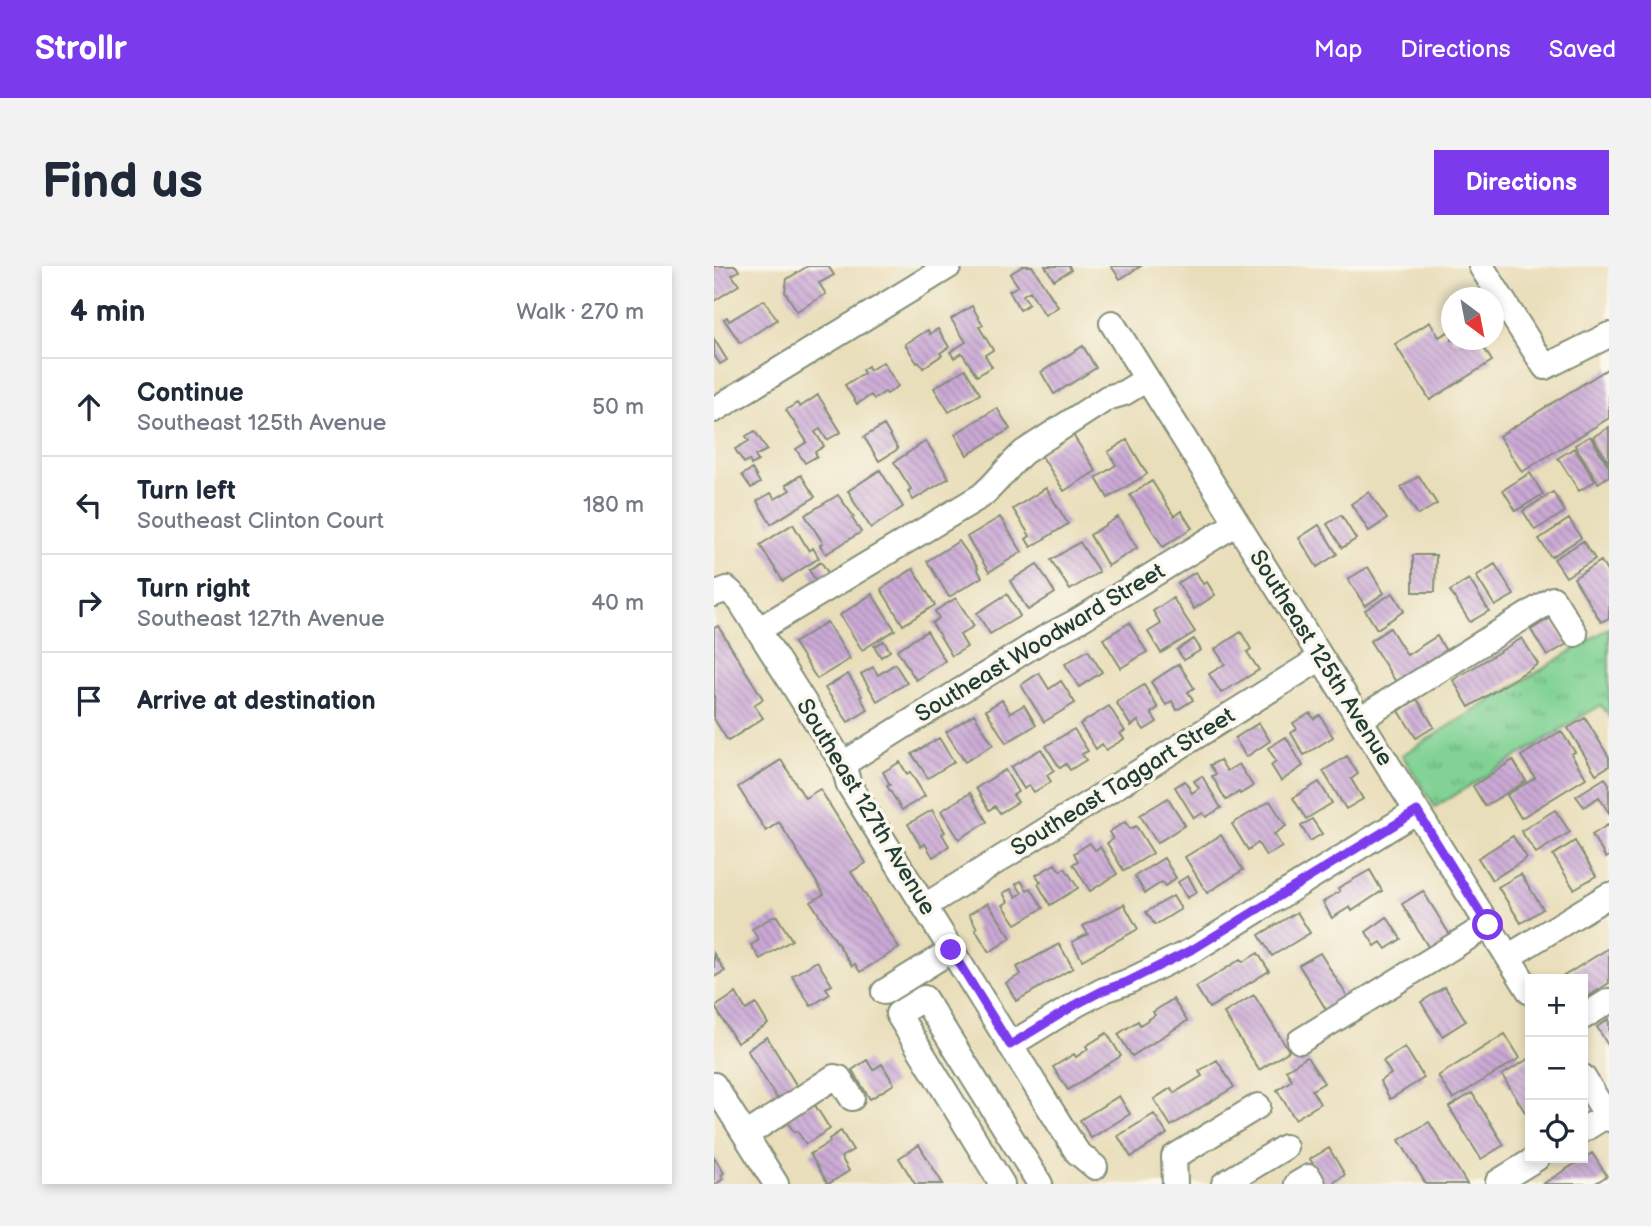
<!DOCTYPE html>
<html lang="en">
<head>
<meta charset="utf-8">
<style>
	:root { --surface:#fff; --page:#f2f2f3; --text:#1f2937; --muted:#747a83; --line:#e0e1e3; --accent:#7c3aed }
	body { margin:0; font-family:"Balsamiq Sans",sans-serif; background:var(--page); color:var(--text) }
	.controls { position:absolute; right:21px; bottom:21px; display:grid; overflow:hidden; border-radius:0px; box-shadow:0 4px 10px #0003 }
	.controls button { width:63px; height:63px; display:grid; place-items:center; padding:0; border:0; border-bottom:2px solid var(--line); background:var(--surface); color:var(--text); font:35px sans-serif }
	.compass { position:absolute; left:727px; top:21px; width:63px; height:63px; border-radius:50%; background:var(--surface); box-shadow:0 4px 10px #0003; rotate:148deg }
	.stop { position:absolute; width:21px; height:21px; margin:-16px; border:5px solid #7c3aed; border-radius:50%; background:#fff }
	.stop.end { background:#7c3aed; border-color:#fff; box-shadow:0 2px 7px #0008 }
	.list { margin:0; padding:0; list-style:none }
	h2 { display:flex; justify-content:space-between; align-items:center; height:91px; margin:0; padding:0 28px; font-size:30px }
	h2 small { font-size:23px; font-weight:400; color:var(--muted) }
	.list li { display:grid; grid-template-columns:46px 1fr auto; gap:21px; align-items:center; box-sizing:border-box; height:98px; padding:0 28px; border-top:2px solid var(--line) }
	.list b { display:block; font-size:26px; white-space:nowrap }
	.list p { margin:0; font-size:23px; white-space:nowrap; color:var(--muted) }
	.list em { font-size:23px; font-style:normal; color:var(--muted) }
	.icon { flex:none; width:38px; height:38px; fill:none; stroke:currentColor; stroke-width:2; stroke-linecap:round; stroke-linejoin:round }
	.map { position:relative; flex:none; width:895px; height:918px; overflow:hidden; border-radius:0px }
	header { display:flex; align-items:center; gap:42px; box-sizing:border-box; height:98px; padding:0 35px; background:var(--accent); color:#fff }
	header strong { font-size:33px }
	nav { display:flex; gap:38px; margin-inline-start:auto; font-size:24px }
	.intro { display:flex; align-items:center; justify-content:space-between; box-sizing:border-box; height:168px; padding:0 42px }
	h1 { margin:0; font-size:49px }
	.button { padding:18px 32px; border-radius:0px; background:var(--accent); color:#fff; font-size:24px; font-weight:700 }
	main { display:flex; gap:42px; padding:0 42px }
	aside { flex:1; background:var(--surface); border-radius:0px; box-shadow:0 4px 10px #0003 }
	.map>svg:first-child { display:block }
</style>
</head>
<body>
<header>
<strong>Strollr</strong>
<nav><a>Map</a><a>Directions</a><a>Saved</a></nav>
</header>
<div class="intro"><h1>Find us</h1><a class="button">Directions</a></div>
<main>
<aside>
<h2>4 min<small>Walk · 270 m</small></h2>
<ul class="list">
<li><svg class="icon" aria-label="ahead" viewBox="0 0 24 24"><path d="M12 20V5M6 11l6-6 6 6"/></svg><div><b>Continue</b><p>Southeast 125th Avenue</p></div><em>50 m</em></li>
<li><svg class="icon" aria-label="left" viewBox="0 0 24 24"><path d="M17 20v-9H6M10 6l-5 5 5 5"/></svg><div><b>Turn left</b><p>Southeast Clinton Court</p></div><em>180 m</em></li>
<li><svg class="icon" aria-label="right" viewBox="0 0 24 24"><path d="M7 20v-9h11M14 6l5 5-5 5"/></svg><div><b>Turn right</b><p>Southeast 127th Avenue</p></div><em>40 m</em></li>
<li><svg class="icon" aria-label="arrive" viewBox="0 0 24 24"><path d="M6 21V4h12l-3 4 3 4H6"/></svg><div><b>Arrive at destination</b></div></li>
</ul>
</aside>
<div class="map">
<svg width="895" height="918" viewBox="0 0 895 918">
	<defs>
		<pattern id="grass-tufts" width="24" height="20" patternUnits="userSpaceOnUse" patternTransform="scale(1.75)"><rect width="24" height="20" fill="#81d294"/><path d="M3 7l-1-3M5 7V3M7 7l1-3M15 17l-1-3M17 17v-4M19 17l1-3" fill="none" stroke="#69ac7a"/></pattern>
		<pattern id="building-back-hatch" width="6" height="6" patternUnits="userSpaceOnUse" patternTransform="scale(1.75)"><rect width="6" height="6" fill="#cba9d6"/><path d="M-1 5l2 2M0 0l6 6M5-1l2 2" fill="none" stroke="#a48bae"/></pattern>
	</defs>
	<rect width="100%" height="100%" fill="#fbf7ec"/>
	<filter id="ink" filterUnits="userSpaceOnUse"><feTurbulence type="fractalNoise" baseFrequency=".0143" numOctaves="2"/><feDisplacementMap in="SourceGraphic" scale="14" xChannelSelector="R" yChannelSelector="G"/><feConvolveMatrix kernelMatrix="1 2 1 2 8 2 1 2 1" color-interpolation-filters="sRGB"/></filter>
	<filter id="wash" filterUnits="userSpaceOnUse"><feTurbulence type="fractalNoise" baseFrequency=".00686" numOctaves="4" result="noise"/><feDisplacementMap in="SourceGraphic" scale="28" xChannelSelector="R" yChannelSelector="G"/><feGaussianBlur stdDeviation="1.57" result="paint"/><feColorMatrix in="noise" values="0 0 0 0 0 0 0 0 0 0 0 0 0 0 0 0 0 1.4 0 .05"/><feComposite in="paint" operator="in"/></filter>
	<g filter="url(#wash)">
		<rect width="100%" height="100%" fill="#e9deba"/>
		<!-- grass -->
		<path fill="url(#grass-tufts)" stroke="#508864" stroke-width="2" d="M895,362V450L887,439L721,541L688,489Z"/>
		<g id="blocks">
			<!-- building -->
			<path fill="url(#building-back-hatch)" d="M0,0H22L25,5L18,9L25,19L0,35Z
				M94,0H114L120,9L105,17L112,28L83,45L71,26L73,13Z
				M309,0H318L344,41L331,49L316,25L309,29L315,38L306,44L295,25L304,20L296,8Z
				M331,0H355L357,4L340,14Z
				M397,0H427L406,13Z
				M50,34L63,54L26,77L10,53L13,51L15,55Z
				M258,40L269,59L265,61L279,84L271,89L278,101L263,110L248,87L240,92L236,86L252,76L237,53Z
				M716,56L725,71L738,64V74H765L778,95L716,134L681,78Z
				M224,63L235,81L226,87L228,89L209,102L205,96L203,97L191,78L214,64L216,68Z
				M0,73L13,94L6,98L0,89Z
				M369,80L382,102L340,128L327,106Z
				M169,96L184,120L173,128L171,126L160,133L157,129L143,138L131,119L150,107L148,104L154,100L156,104Z
				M895,102V152L808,206L785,170Z
				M251,103L266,128L235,146L220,122Z
				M104,129L127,166L113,174L106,163L101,166L110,180L101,186L103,190L91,197L82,183L93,176L72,144L83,137L86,141Z
				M283,142L296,163L253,189L241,168Z
				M170,159L184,183L165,195L150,171Z
				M895,161V197L879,171Z
				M41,165L53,184L41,190L44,195L37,199L35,194L30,197L21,183L35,175L32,170Z
				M359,169L382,205L350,225L327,189Z
				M876,170L895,201V210L884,217L861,179Z
				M413,174L433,208L394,232L382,212L402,199L394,186Z
				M212,175L235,212L199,234L194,225L197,223L180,196Z
				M860,182L881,215L865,225L844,192Z
				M38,203L46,217L37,222L28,209Z
				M166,204L189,241L157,262L138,233L139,232L134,225Z
				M816,207L829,228L802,245L789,224Z
				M87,209L101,231L57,258L43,235L57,227L61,233L76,224L72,219Z
				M705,210L723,238L704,249L687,221Z
				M438,215L460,250L467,245L478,262L449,281L416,229Z
				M332,222L354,258L317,281L312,273L316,270L299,243Z
				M655,226L673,253L655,265L637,238Z
				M839,226L851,246L821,264L809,245Z
				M124,229L140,251L138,252L147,266L112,288L106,279L109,277L91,249Z
				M627,249L642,273L628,282L613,258Z
				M286,251L308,286L275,306L253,271Z
				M404,251L423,282L394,300L376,269Z
				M855,253L867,272L837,291L825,273Z
				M79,258L95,285L99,282L105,292L69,315L46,279Z
				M605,259L623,288L603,301L585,272Z
				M245,275L264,302L263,303L268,311L235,331L213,295Z
				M869,275L881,293L852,311L840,293Z
				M366,276L385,306L356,324L337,294Z
				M699,289H722L721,326H699Z
				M887,295L895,309V352L887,356L860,312Z
				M107,296L115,308L102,315L95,304Z
				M323,298L341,327L314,344L296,315Z
				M781,298L800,329L781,340L762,310Z
				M654,301L670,327L651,340L634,313Z
				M199,303L221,339L189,359L167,323Z
				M482,306L489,318L493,316L501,329L480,343L464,317Z
				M755,313L775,345L756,356L736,325Z
				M679,327L690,345L663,363L651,344Z
				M158,328L181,364L148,384L126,349Z
				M293,328L306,350L276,368L263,347Z
				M242,332L260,360L246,369L253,381L238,390L218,357L225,352L221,345Z
				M459,332L481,366L447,387L434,366L447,358L439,345Z
				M836,352L853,378L833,390L817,364Z
				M113,356L136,393L103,413L80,377Z
				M415,357L433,386L407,402L389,373Z
				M4,360L49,433L40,439L49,452L14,475L0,453V362Z
				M676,362L693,389L723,370L732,385L682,416L656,375Z
				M213,365L231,395L202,414L183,384Z
				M527,366L537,383L533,386L545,404L507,427L495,408L511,398L501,383Z
				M808,372L824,398L755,441L739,414Z
				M480,373L487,384L470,394L463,384Z
				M170,375L176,385L167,391L160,380Z
				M374,384L388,406L365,421L351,398Z
				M181,398L193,417L163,435L147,408L159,401L164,409Z
				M465,398L480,422L474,426L479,434L463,444L458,435L452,439L437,416Z
				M325,407L335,423L347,415L361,437L330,456L307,419Z
				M134,408L148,430L146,431L154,444L134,456L111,422Z
				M430,419L444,442L437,447L443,456L430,464L424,455L417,460L402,436Z
				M703,433L720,461L702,472L685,445Z
				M288,434L296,447L310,439L322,459L292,477L272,444Z
				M395,440L411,465L406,467L410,473L392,484L388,478L382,483L366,458Z
				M596,447L600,453L606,449L619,471L590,489L577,467L583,463L579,457Z
				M260,448L279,479L251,496L232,466Z
				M871,452L895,491V500L882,508L854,462Z
				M545,457L556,475L532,491L521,472Z
				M360,463L374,485L368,488L372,494L356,504L352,498L346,502L332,480Z
				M847,465L861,486L857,488L872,512L807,552L793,529L821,512L807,490Z
				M572,471L589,500L567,515L557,499L562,495L554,482Z
				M225,472L240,496L214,512L198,488Z
				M327,483L340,504L333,509L337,516L320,526L315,519L310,523L297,501Z
				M633,490L644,508L637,513L649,533L632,543L609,505Z
				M67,494L91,532L106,523L152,597L137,606L185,682L146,706L141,698L138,700L97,636L110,628L65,556L52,565L24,521Z
				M506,494L513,505L525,498L539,520L526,528L525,526L512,534L498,510L502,508L496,499Z
				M799,494L812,515L771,540L759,520Z
				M186,496L193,508L196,506L211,530L188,544L173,520L176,519L169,506Z
				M291,504L304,526L299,529L304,536L286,547L281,540L275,544L262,522Z
				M488,510L507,542L492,551L489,547L480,552L461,521L471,515L478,527L485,522L480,515Z
				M891,512L895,518V547L885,531L870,541L862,530Z
				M605,516L618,537L592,553L579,532Z
				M256,527L273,556L245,573L227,545Z
				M454,532L471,559L443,577L426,549Z
				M556,535L572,560L560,568L568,581L552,590L544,577L534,584L518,558Z
				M218,544L231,566L228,568L235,580L219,591L211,578L207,581L194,558Z
				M841,544L856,566L822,587L807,565Z
				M598,553L608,568L596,575L587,560Z
				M411,556L416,563L422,560L439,587L410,605L393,577L399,573L395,566Z
				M895,558V590L892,592L878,569Z
				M507,569L529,604L493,627L471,591Z
				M799,570L813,592L778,614L764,592Z
				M861,575L882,610L860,623L839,589Z
				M376,577L381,584L386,581L403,608L376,625L359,598L364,595L360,587Z
				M450,592L462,612L451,620L448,616L431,627L421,610Z
				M341,598L346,605L351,602L364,622L336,639L324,618L327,616L322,609Z
				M656,604L668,625L638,645L636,641L618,652L609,636L626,625L624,622Z
				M807,608L829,643L807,657L784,621Z
				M474,610L483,626L473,632L464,616Z
				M307,615L313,624L317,622L329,642L302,658L289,639L294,636L289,627L297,623L302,631L308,627L302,618Z
				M709,625L739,674L718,687L688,638Z
				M459,630L467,643L441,659L432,646Z
				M274,637L297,672L275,686L261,663L263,662L255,648Z
				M410,638L424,663L368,694L358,676L374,668L369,660Z
				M583,646L596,667L558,690L545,669Z
				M62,649L78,674L46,693L37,679L45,674L38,663Z
				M673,651L687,673L672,683L667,676L661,680L652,666Z
				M345,678L359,702L302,735L292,717L307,708L303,701Z
				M895,682V717L869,734V713H845Z
				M544,687L555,705L495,742L482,721L527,693L529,696Z
				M606,687L637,736L616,750L585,699Z
				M0,688L11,705L0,711Z
				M103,695L118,719L112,722L116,728L97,740L78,710Z
				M731,721L752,755L728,770L707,736Z
				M22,727L32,744L42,738L54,758L23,777L1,741Z
				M540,729L575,785L545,804L510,747Z
				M459,733L473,755L418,790L404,768L424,755L426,759L441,749L439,746Z
				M895,753V781L883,761Z
				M393,767L407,790L354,824L339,801L360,788L362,791L374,783L372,780Z
				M791,768L806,792L739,833L724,810Z
				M53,771L84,822L64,834L33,784Z
				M691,781L710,812L676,833L666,815L677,808L669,795Z
				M593,791L610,817L598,824L606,838L581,853L563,824L578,814L572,804Z
				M814,793L816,796V854L788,809Z
				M153,794L159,804L168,798L180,818L156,833L138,804Z
				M503,794L520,821L457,860L440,833L457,822L460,827L488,810L485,805Z
				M758,827L790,879L767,893L735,841Z
				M405,830L416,848L377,872L366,854Z
				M99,836L116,863L92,878L83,865L80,866L71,853Z
				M440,848L453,868L417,891L404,870Z
				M715,856L753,918H712L685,874Z
				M127,865L139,884L127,891L135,905L114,918L96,888L116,876L115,873Z
				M205,879L229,918H201L185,892Z
				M615,882L631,909L617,918H611L596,893Z
				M878,887L893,910L880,918H829Z
				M0,891L10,907L7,909L9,913L2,918H0Z"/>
		</g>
	</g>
	<g filter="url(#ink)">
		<use href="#blocks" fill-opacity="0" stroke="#848e77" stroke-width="2"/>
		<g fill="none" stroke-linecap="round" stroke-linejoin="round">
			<!-- minor casing -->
			<g stroke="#848e77" stroke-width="28">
				<path id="minor" d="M767,0L831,101L895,69
					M398,57L816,726
					M0,144L235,0
					M0,328L13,323L26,335L129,498L135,519L363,886L381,901
					M44,364L267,230C283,217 294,200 310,186L393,132L410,127L433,113
					M646,453L839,333L861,368
					M129,498L331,372L362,356L523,257
					M211,640L607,392
					M794,691L895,629
					M170,726L238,684
					M869,751L895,735
					M586,775L774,659
					M296,779L363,738L390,724L413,716L481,683L703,545
					M869,811L895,853
					M0,819L62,918
					M869,864L893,849
					M32,869L120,811L125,812L138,832
					M784,916L823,892
					M288,918L184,748L210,732L326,918
					M461,918L460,891L544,840
					M510,918L571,881
					M583,918L595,911L599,918"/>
			</g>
			<!-- minor -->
			<use href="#minor" stroke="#fff" stroke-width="24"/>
		</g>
	</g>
	<g fill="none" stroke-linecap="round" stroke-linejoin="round" filter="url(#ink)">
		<!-- route -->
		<path stroke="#7c3aed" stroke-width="9" d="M237,684L296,779L363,738L390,724L413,716L481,682L703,545L774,659"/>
	</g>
	<g text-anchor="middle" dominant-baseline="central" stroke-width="7" stroke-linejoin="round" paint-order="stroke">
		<!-- street labels -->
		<g font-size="23" fill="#1f3d34" stroke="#fbf7ec">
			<text transform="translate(326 377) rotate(-31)">Southeast Woodward Street</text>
			<text transform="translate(607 392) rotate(58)">Southeast 125th Avenue</text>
			<text transform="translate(409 516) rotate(-32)">Southeast Taggart Street</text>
			<text transform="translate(152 541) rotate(59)">Southeast 127th Avenue</text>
		</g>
	</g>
</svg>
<div class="controls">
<button>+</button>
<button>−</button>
<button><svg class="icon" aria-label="locate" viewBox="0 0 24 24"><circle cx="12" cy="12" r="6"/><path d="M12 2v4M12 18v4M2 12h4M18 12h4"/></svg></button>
</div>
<svg class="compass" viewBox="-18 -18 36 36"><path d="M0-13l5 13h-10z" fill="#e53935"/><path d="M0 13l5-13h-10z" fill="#747a83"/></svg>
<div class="stop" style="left:774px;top:659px"></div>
<div class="stop end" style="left:237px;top:684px"></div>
</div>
</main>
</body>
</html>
